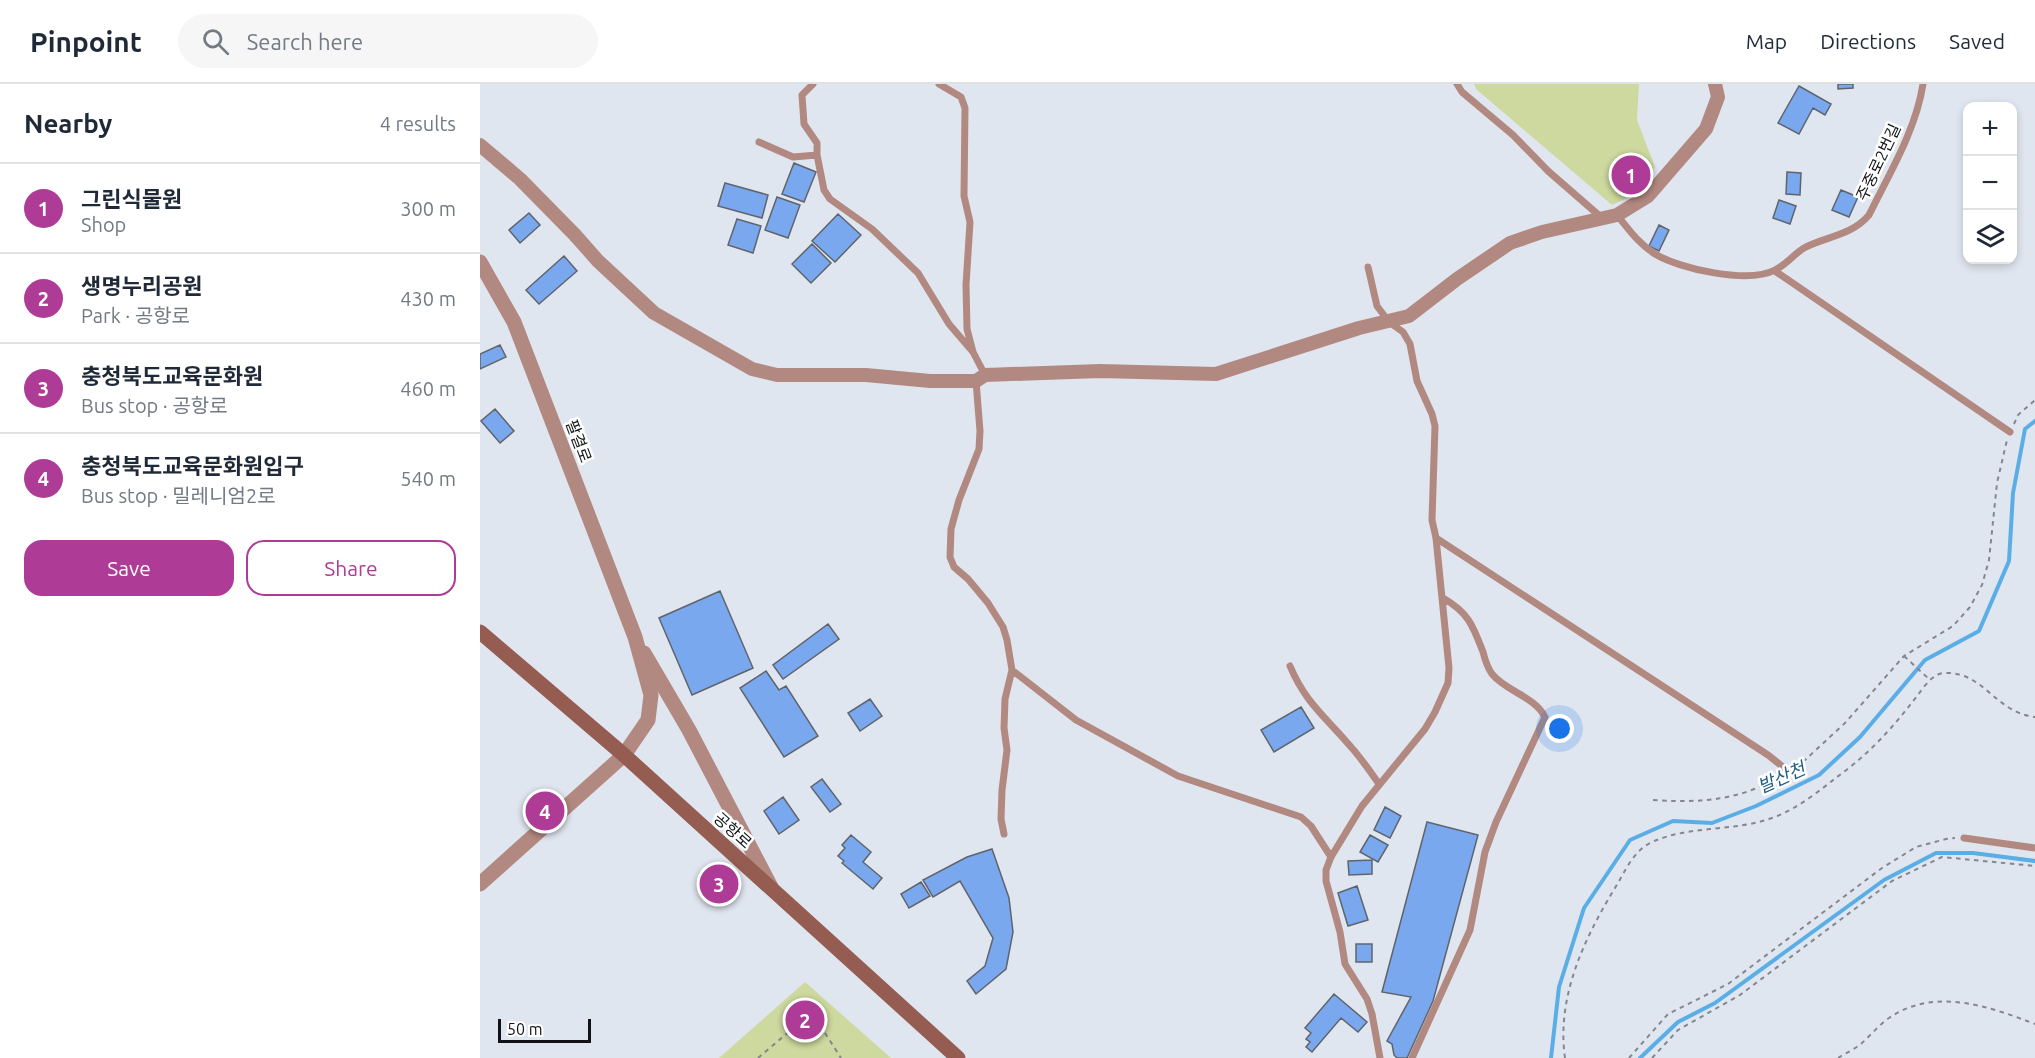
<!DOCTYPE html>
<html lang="en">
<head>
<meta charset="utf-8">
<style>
	:root { --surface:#fff; --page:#f6f6f7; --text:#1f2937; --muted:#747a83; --line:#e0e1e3; --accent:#ae3b95 }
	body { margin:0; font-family:Ubuntu,"Noto Sans KR",sans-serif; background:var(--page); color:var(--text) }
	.controls { position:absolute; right:18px; top:18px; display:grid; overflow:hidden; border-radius:12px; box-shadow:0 3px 9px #0003 }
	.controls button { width:54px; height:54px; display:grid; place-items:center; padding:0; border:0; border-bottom:2px solid var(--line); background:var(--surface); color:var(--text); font:30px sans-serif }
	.scale { position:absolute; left:18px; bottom:15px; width:93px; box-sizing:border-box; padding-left:6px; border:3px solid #111316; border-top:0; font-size:16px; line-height:21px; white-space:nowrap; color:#111316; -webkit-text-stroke:4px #fff; paint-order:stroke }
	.you { position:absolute; left:1080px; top:645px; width:21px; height:21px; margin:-15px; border:4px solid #fff; border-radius:50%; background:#1a73e8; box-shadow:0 0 0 9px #1a73e833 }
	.badge { display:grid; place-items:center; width:39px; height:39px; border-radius:50%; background:var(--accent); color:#fff; font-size:20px; font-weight:700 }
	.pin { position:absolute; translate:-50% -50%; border:3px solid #fff; box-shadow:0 2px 6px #0006 }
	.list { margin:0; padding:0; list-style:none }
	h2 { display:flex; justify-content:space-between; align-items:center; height:78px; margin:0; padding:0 24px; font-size:26px }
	h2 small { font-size:20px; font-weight:400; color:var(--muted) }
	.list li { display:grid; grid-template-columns:39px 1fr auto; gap:18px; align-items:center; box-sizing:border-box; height:90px; padding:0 24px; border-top:2px solid var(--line) }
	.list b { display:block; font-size:22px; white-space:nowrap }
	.list p { margin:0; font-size:20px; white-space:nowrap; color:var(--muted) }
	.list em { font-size:20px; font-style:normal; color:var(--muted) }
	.actions { display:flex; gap:12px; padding:18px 24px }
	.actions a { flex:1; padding:14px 0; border:2px solid var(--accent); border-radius:18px; text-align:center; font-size:21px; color:var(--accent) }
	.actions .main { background:var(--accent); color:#fff }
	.icon { flex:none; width:33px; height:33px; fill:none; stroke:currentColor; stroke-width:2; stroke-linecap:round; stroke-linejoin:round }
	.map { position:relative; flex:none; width:1555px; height:974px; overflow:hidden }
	header { display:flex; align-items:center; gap:36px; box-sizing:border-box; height:84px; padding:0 30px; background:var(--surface); border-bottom:2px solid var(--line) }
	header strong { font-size:28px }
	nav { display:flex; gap:33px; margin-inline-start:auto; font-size:21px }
	.search { width:420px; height:54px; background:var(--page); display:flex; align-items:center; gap:15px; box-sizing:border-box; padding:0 21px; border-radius:33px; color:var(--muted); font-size:22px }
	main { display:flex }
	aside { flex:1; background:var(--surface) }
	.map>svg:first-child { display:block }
</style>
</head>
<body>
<header>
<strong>Pinpoint</strong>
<div class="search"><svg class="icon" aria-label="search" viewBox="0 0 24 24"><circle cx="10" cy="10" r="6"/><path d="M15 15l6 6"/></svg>Search here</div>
<nav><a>Map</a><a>Directions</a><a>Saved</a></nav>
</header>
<main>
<aside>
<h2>Nearby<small>4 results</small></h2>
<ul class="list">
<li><span class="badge">1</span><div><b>그린식물원</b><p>Shop</p></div><em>300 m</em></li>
<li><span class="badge">2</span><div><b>생명누리공원</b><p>Park · 공항로</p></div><em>430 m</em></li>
<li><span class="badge">3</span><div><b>충청북도교육문화원</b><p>Bus stop · 공항로</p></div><em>460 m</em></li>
<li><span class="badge">4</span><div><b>충청북도교육문화원입구</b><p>Bus stop · 밀레니엄2로</p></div><em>540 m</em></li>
</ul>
<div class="actions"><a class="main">Save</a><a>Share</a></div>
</aside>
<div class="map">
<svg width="1555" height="974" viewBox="0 0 1555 974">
	<rect width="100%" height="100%" fill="#e0e6f0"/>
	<!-- green -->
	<path fill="#cdd99e" d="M994,0H1159L1157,36L1175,83L1154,111L1132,121L996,5Z
		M325,898L411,974H239Z"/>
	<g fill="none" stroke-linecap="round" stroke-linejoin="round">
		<!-- stream -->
		<path stroke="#5baee5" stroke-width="4" d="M1071,974L1079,903L1104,824L1150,756L1193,737L1232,739L1276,722L1339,691L1380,653L1445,576L1499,547L1529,477L1533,409L1545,345L1555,337
			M1160,974L1198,938L1235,919L1404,796L1456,769H1493L1555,777"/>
	</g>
	<!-- building -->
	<path fill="#7aa8ef" stroke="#5f646c" stroke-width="1.5" d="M1358,0H1373V4L1358,5Z
		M1319,2L1351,20L1345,31L1333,24L1319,50L1298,39Z
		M314,79L336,88L324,118L302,110Z
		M1307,88L1321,89L1320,111L1306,110Z
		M245,99L288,111L282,134L238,122Z
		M1361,106L1378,113L1369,133L1352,126Z
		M297,113L320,121L308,154L285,146Z
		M1299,116L1316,122L1310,140L1293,134Z
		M49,129L60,141L40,159L29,146Z
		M358,130L381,151L355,178L332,157Z
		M257,135L281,142L273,169L248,161Z
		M1179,141L1189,146L1179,167L1169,162Z
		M332,160L351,179L331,199L312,180Z
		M84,172L97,187L59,220L46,206Z
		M20,261L26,273L0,285V270Z
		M15,325L34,347L20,359L1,337Z
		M240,507L273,584L212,611L179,534Z
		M348,540L359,555L303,595L293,581Z
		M286,587L299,606L306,602L338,652L304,673L260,604Z
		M390,615L402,632L380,647L368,629Z
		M821,623L834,644L794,668L781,646Z
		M342,695L361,720L350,728L331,703Z
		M303,713L319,736L299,750L284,727Z
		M905,723L921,732L910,754L894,746Z
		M947,738L998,751L953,917L927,974H917L914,971L912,960L907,957L931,913L902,908Z
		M371,751L391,768L383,778L402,794L393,805L362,779L364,777L358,772L365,764L362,761Z
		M890,751L908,761L898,778L880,768Z
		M512,765L529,814L533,848L526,885L496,910L487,897L505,882L513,854L480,797L453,813L443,796L487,773Z
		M892,776V790L869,791L868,777Z
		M441,798L450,812L429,824L421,810Z
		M877,802L888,836L868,842L858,809Z
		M876,860H892V878H876Z
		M854,910L887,938L878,948L861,934L832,968L826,963L830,958L826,955L831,949L825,944Z"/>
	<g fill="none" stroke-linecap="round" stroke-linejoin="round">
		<!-- path -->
		<path stroke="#83878e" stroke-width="2" stroke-dasharray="4.5 4.5" stroke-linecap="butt" d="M1534,340L1538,331L1555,316
			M1424,572L1450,596
			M1315,682L1325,676L1365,639L1424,572L1473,542L1490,523L1502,501L1509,476L1517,399L1527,356
			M1173,716C1219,719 1260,717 1300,692
			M345,949L361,974
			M278,974L311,946
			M1085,974C1076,911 1106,851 1138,799C1147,783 1155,766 1172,758C1210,741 1254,748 1292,734C1318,725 1340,706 1361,690C1391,668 1415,641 1437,612C1444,603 1452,590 1464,589C1504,587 1514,628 1555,633
			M1149,974L1188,930L1248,900L1402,784L1436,763L1466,755L1475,754
			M1172,974L1198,946L1260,911L1412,797L1462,773L1555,782
			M1358,974C1366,969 1375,965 1382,959C1391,951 1399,941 1409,934C1454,903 1508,922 1555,940"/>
		<!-- service -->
		<path stroke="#b28981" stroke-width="7" d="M333,0L322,11L324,40L337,59V71L344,106L350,115L392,145L438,189L469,240L493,268
			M459,0L481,13L485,24L484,112L490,138L486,201L487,245L493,268L505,291
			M977,0L982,8L1033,51L1068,87L1122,134
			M279,58L313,73L337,71
			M1137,131C1149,146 1159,160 1175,170C1200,185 1268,200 1295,186C1306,181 1314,170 1324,164C1347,152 1371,152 1389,131C1409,90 1436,46 1443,0
			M888,183L897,222L909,238L923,248L930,260L937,297L952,330L955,342L952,436L956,454L969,584L968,599L955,628L945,645L882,722L851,773L846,786V797L860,848L865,880L887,915L892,930L900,974
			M1295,187L1530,348
			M496,297L500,347L499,365L479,416L471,445L470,473L474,483L488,495L508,519L523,543L527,556L532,586L525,615L524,644L527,666L522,706L521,735L524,750
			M956,454L1288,671L1308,687
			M810,582C826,620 846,633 871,663C881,674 890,687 899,700
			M532,586L596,636L698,692L821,733L831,742L851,773
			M1484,754L1555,764
			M932,974L990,846L1005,768L1016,738L1065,633C1054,612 1027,608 1012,590C1007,583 1005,576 1003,568C993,542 989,529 963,514"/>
		<!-- minor -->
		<path stroke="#b28981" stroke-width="14" d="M0,61L40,95L95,151L118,177L174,229L272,285L297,291H386L450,297H496L505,291L620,287L736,290L879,244L929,232L977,195L1030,159L1062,148L1137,131L1168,112L1226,45L1238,13L1235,0"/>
		<!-- tertiary -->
		<path stroke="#b28981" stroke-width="15" d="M0,178L34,238L155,553L171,611L168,636L144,671L0,800
			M164,569L209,646L291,803"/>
		<!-- secondary -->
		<path stroke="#955c51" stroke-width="15" d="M0,548L144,671L478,974"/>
	</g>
	<g text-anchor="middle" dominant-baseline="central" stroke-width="5" stroke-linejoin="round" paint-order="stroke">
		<!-- street labels -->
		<g font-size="16" fill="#111316" stroke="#fff">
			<text transform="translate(1398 78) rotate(-65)">주중로2번길</text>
			<text transform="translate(99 357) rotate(69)">팔결로</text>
			<text transform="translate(253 746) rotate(42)">공항로</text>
		</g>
		<!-- water labels -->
		<g font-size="18" font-style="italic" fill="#205c82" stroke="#fff">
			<text transform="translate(1301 693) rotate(-24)">발산천</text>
		</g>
	</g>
</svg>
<div class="controls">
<button>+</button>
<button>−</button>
<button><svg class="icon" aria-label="layers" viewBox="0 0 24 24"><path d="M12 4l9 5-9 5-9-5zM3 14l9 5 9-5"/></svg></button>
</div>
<div class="scale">50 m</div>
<div class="you"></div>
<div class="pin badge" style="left:1151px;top:91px">1</div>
<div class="pin badge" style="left:325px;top:936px">2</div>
<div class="pin badge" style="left:239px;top:800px">3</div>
<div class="pin badge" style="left:65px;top:727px">4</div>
</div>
</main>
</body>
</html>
